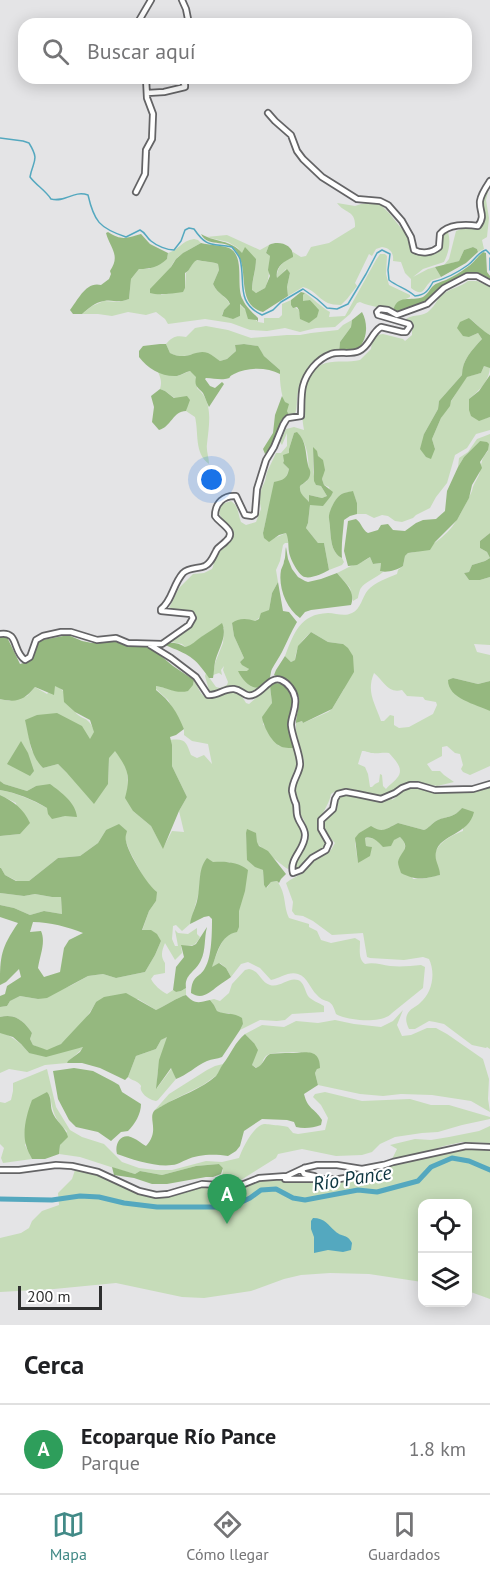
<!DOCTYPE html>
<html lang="es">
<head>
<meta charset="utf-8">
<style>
	:root { --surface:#fff; --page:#f2f2f2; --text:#202124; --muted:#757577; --line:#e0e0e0; --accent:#428a87 }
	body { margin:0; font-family:"PT Sans",sans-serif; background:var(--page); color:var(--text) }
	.controls { position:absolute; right:18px; bottom:18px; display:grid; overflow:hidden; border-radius:12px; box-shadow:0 3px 15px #0003 }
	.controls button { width:54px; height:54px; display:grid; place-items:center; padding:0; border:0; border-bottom:2px solid var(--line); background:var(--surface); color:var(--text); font:30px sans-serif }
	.scale { position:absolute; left:18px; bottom:15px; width:84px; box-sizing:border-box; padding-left:6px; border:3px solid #2e2f2f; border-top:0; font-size:16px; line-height:21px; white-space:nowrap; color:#2e2f2f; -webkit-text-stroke:4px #fff; paint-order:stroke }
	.you { position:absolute; left:212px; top:480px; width:21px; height:21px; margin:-15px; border:4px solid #fff; border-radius:50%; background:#1a73e8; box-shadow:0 0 0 9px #1a73e833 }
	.badge { display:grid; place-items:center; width:39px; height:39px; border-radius:50%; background:var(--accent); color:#fff; font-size:20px; font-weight:700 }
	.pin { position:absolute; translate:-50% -50px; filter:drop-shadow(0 2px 3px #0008) }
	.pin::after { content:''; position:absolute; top:32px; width:21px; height:18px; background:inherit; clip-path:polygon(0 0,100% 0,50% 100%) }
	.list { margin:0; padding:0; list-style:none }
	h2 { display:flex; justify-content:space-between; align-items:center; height:78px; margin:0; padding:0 24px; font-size:26px }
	h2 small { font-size:20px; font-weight:400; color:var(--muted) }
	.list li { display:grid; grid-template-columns:39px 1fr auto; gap:18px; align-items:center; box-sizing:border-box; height:90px; padding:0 24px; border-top:2px solid var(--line) }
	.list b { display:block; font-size:22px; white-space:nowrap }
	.list p { margin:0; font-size:20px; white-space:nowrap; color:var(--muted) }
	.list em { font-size:20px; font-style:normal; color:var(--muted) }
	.icon { flex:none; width:33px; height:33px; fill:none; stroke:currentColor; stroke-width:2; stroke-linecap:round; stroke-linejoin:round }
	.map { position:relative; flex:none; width:490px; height:1325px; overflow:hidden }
	.search { position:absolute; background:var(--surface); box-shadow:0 3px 15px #0003; left:18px; right:18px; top:18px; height:66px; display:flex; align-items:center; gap:15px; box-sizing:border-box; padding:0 21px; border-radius:18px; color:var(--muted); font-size:22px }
	.sheet { height:168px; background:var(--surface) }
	nav { display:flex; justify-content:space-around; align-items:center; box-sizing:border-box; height:84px; border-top:2px solid var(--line); background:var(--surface); font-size:16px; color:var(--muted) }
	nav a { display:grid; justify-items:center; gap:3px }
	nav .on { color:var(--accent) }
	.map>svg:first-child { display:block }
</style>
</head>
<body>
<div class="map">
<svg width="490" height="1325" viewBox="0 0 490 1325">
	<rect width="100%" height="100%" fill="#e4e4e6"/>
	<!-- green -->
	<path fill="#c6dcb9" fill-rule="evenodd" d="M489,188L486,200L489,218L487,237L482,240L484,249L478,252L477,249L473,247L464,250L459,261L444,265L449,259L456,231L467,227L479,229C490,215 479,213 482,201C483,197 487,191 489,188Z
		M337,203L355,206L361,204L372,203L380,204L389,213L401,228L407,234L414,253C421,256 439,257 442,247C444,241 441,239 444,232H448C451,242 449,252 444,262L423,269L413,277L428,269L435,267L441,277C439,278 432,280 431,281C423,288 424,298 411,288V279L405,273L401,262L393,261C394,253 390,248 382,247L376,249L372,256L369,254L355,283L357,286L347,299L341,305C318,305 321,292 303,287L288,296L287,287L290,273L286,269L277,279C276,267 283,262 292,257L293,252L301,257L306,256L311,247L329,243L355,227C356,210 345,214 337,203Z
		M227,235L260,250L269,245L266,253L270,256C269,268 270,278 265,288L256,293L252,291C252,280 256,270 256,259L242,254L238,248L228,242L206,237Z
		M194,239L198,240L201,243C193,248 183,252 176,259C168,268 165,284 161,295C170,293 178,293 185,288L186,273C190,269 192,263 196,260C204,262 211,261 218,264L219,270L213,284C218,295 227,296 230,305L224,310L222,315C229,319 233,319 240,316L239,304L258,322L264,323V318H279L282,315V304L291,300V305L299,310V314L313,304L310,300L303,302V295L305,293C313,298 322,308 330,312L329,317L345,316L376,260L380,254H385L387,256L386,274L389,285L410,295V297C402,301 394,302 393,312C382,307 371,307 360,302L357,303L350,314L335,327L316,328L300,332L285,328L267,331L250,330L231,323L205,319L168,324L165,319L156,312L146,315L128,312L112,316L98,314H82L92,306L104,301L119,302L129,299L131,279L139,269H149L167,259L168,253C179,250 181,241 194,239Z
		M468,281H477L490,287V335C483,332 476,323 469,318V337L478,333L482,339C472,350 462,360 462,375L439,401L438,409L424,434L435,449L432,439L441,418L466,377L481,373L484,366L490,367C490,380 479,391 469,399L479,420L490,417V430L476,434L467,448L455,455L447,483L436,497L430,508L416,515L413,518L402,522L395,521L388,516L382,515L374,518L366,514H357V503L353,492C348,492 342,493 339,496C335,499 329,513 329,518C329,521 330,524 330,528C331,538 331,553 342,558L344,562L342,565L329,570L324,543H318L306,528L308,523L310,505L331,496L329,487L324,485L322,479L323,476L318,456L313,448V472L316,485L321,486L327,496L322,498L309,495L310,503C305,498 299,494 300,486L307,481C310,466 309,443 297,433H294L289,449L290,453L283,463L289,469C287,478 275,495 271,504C267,513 265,524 263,533L270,540L286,533L288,537V543H285L283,545L280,561L276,570L278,582L272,593L269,610L255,621L232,623L234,636L244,658L240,662L249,669L248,671H238L267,683L269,680L270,681L261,690L248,694L237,689L212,692L209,690L205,676L206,673L216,687L220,688L227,685L228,682L223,670L224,666L221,670L222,675L219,673L213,675L215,663L223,643L224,628L218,627L200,638L196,642L192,645L185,647L182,644L171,642C178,632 193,631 194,617L168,610L179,588L193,574L204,573L212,569C214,565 214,559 217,555C222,547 233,544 231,533C230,519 213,520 222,504L231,501C239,506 238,515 241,522L246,525L256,522L261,509L259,497L261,490L265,481L267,472L276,453H281L287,446V433L282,445L280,442L286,429L294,427L304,430C300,408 299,371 326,363C337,360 349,363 360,360L371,349L372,342L377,335L383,334L403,339L405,341L412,335V328L414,326L411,321H404C411,313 423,318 430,310C435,306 437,299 442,295C450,288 461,287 468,281Z
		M352,320L351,327L340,342L339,352C317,363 304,366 298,392C296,400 298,409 294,416L290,417C283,405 279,384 280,370L264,356L257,346L244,344L235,345L236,351L227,359L220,361L201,352C189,355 181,359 170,353L166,344C172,337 176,335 186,337L195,328L206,326L228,330L251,338L287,335H300L311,333L338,330L343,325Z
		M190,371L197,377V388C214,402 209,424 207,444C206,451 209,457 209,464C194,453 199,433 195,417L186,411L187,407L165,391L160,389C162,382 161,379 158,372L178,376Z
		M490,434V533L480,541V548L487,552L490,558L485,561L472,565L469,572L464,573L469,580H480L490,577V645L474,644L477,652L490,655V681L478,684L453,678L448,681L490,711V766L470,775L463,772L461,769L463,765L460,754L455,753L447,746L442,747V756L427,764L432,771H440L444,775L454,782L437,786L420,783L410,784L396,788L390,792L382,796H377L353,791H336L331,794C329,806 319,815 320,826C320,832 325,839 328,845L312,855L298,871H293L297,859L304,850L303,847L306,831L304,820L300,814L295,787L304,760L296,733V723L302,721L303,723L328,712L332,709L344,689L343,644L328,642L311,632C302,640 296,647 295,660L291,662L285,656C294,633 300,614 328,613C336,613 344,617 352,613C361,609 362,597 368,590C375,582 388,578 397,574L398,570L403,566L405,556L408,553C426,552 447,536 456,521C462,512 467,501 472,491C473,483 479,478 480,471C482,461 481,459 488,451L480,441L464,457L458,467L459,458L468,452L477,439ZM374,673C384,681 388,694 402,690L407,696L423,697L425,700L436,702L437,705L433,714L409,727L399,728L394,725V716L390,715L384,721H381C375,703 366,692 374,673ZM362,751C367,751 369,753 373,753C378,754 382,752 389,753C395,760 405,769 397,778C394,782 390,784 386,789L383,786L382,775L380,774L379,782L375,784L372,787H370L368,774L365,767L358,764Z
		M370,557L373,564L381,563L380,571L383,572C377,577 364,583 361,588C360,588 358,597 358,598L353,601L350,588L337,573C342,571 346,568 351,566C358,563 364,562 370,557Z
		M194,680C197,685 200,694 205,697C219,703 234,680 246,703L249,704L270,686L272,703L263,724L279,746L294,748C296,754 298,761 296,767C294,774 289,781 289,789C289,796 293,801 295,807C295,812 294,812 295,817C297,823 303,828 303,834C303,845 292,858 288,869C285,868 258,845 257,843C256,842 256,835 256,833H246C248,850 244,862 263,870L264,885L267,888L271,882L277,881C287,895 283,905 289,918L309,924V927L317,931L321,940L331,943L355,938L360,941C360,949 358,959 365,964C374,962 382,965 390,966C401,967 411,966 421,965L425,967L423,988L392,1013C383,1024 348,1021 336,1014C331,996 326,1005 317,995C310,989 308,977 298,974C289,971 280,978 271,980L260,968L248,962L241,964L231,977L226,968L220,963L211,968L220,946L225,937L230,933L240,904L230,862H213L200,875L199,892L190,924L182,931L176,925L173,926L172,939L175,946H178L175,930L178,933L188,934L197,928V934L200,937C194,948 192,945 181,946L182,953L175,960L165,943C162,950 160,956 165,963V973L154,975L151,979C154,985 161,991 167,994L173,990L176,992L181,991L186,988V995C178,997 165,1006 156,1010L138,999L96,1002C89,1016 64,1049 47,1050C43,1050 36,1046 33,1045L30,1039L32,1033C24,1021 15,1013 0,1017V1007L7,1006L10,1001L20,996L38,999L72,985L88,976L103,974L116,978L145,972L155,955L161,941L142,931L149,911L156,901L130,852L125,839L106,830L98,843L80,856L58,858L29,881H17L5,875L1,868H0V836L20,834L16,803L0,795V790C23,794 42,805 63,817L36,786L27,791L4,784L0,781V699L9,701L27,696L35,687L47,694L55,685C70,693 66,702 75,712C84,722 87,714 95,732L90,740L26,720L31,749L43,768L58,764L67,773L108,784L109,757L115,750L127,767L128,786L133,811L151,826L163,848L172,831L184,832L179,811L187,797L172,766L170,740C186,738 186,742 191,755L197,758L204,755L212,764L208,744L192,741L184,735V729L168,700L156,689V686L170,689L174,691L193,685Z
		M412,787L469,793L490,787V1049L487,1047L486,1048L472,1045L444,1024L435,1022L429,1021L415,1029H409C407,1025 405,1020 407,1015C409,1009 416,1007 420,1003C432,993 436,974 429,959L423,957L404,960L370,958L367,957L363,933L332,935L313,921L303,916L295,915L292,911L293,902L286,883L290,880L301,874L311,861L331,850L335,843L330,838L324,826L325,820L337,809L339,798C349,791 359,797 370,797C377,798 384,797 392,797V800L395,798C399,792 405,790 412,787ZM462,808L463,831C452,835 436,843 435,856C435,862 438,869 440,875L422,879H413L403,854C406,846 406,843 400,837C388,844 377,837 365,838L366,846L372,847L358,863L355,843L359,833L371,827C383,834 387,828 398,823L424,830C429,828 431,824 436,821C447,815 451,820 462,808Z
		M0,893L24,896L35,894L52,897L61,896L62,914L44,911L30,915L14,908L0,905Z
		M249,969C260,971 260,982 270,985C280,988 288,977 298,980C304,982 305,991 308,996C312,1001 318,1002 324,1006V1012L292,1014L285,1020L277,1021L260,1020L240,1030L243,1024L229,1013L224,1014L217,1011L214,1005L210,1000L214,999L220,1001L229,993L232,984L245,970Z
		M403,1010L397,1025L402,1036L411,1035L427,1028H436L447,1034L483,1059L489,1079L488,1099L490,1112L471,1101L432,1095L401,1094L383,1096L360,1094L318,1085L315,1073L317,1069L303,1052C295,1053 271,1051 266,1056C261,1061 265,1063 257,1068L252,1065L254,1058V1043L245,1034L262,1025L284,1027L296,1021L318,1023L335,1020L354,1024L381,1027L393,1021Z
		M1,1032C13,1037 21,1043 29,1053L84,1047L67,1063L45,1065L27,1072L9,1069L0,1073V1033Z
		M168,1036C162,1054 156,1069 157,1088L172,1068L176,1079L158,1100L156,1101C151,1100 145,1097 142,1092C138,1085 145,1088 137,1082C134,1080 131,1080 128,1077L136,1056L156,1049L161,1040Z
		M223,1064L217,1075L203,1085L171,1101L154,1111L169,1094L207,1070L215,1066Z
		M47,1069L56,1107L70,1130L82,1137L104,1144L122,1162L139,1168L156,1170H172L206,1161L222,1162L239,1158C242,1149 254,1125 264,1124C267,1124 284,1126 288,1127L293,1133L298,1134L325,1130L328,1118L321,1105L313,1097L315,1094L325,1092L362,1101L410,1099L431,1105H449L490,1117V1119L462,1125L438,1132L422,1133L395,1137L380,1144L372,1152L362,1155L336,1156L302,1149L278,1154L276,1158L241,1180L222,1178L223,1168L219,1164L196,1166L162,1175L140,1171L135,1174L117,1169L80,1157L59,1154L60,1145L67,1131C55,1121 52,1110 50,1095L25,1145L32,1159L3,1163L1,1158L4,1148L0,1144V1102L5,1103L11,1100L13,1091V1083Z
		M490,1126V1143L462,1142L444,1146L390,1163L397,1149L390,1145L415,1139L431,1140L449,1137L479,1131Z
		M466,1148H490V1299L468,1291V1204H422V1282L369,1274L330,1273L301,1275L284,1279L251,1291L204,1298L182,1297L116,1283L54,1289L0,1292V1238L21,1233L29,1228L32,1221L42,1211L59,1205L58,1193L72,1179L76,1167L87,1169L139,1191L168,1194L195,1185L234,1186L265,1178L274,1180L302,1182L369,1173L380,1168L407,1163L445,1151Z"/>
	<!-- forest -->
	<path fill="#95b87f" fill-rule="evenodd" d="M108,232C122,241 126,238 141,234L150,244L168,253L167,259C158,267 151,269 139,269L131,279L129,299C117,304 114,299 104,301C95,302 88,309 82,314H73L70,310C78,300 86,281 101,285L109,279L111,274L110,271C121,255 110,248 106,233Z
		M201,234C216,243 230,239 242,253L245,247L256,259C256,270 252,279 252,290L256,293L265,288L270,276L268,270L270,256L266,253L269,245C279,240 294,245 293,257C283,262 275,267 277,278L287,269L290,273L287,287L288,296L263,312C237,305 248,274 239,256C229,235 209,250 201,234Z
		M201,243C209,245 221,245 229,248C246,256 235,287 243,300C246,307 253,313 258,318V322L257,320L248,319L245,309L240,304V316L233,319L222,316L224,310L230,304C227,296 218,295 213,284L219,270L218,264C211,261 204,262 197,260C191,263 191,270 185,273V288L183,292C173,293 160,296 150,293V289L171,267L176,259L183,253Z
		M473,247L477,249L478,252L466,263L441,277L435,267L459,261L464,250Z
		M483,252L486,253L487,272L490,276V281L471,276L452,282L423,306L400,312H393C396,293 412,302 423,297C428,294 429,290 433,286C436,283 441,282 446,280C452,277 460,273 466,268C473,264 477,257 483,252Z
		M301,292L305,293L303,295V301L310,300L319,310L317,317L309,323L300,319L299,310L297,307L293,308L291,305V300Z
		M362,312C368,323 368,339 358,349L339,352L340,342L351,327L352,320Z
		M469,318C475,323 484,332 490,335V368L484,366L481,373L467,377L451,401L450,406L441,418L432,439L435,449L431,459L426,457L420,449L424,434L438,409L439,401L462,375C462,360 472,350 482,339L478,333L469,337L463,336L457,328L460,322Z
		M160,344H166L170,353C188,362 195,348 208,353C212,355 217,359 220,361L227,359L236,351L235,345L244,344L258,346L264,356L280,370V374C267,367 247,367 234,374C226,378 234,377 225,379C219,380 213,378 206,378L205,379L210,386L215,388L222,382L224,384L209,407C207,403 205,397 203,393C198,387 194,387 196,377L190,371C186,372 181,375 177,376C162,377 148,369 139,357V351L143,346Z
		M490,375V417L479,421L471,416L469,410V399L479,391Z
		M160,389L165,391L174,398L187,396L190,400L186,411C173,411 171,427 159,430L152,422L154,407L151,396Z
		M282,396L285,402L289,404L287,411L290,417C274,424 278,445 265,454L263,449L273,433L275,415Z
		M297,432C307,442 305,452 308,465C309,470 311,469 310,475C309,480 304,483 300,486C299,494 305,497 309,502V495L322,498L327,496L321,486L316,485L314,481L313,447L317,451L318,456L323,460L325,470L322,479L324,485L333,492L331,496L323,506L310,505L308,523L306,528L318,543H324L329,570C324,573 311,579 305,577C299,576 290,559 289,552C288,546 289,539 286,533L279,535L269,542L264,538L263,533L274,482C283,480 287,479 289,469L283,463L284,461L283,455L289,453V449L294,433Z
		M480,441L487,442L489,444L488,450L480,462L482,468L472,485L469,498L457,520L435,542L430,550L408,553L405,556L403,566C397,570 387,573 380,571L381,563L373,564L370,557L357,565L348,566L344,551L348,521L356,519C362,523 362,530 368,533L378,530L381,525L388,524L393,530L405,531L416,523L423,520L436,519L445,511L447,491L458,467L464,457Z
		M353,491L357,503V514L350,516L344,520C343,533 341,545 342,558C331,553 331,538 330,528C330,524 329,521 329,518C328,513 335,499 339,496C342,493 348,492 353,491Z
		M490,533V577L480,580H469L464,573L469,572L472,565L485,561L490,558L487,552L480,548V541Z
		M286,547L288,559L292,569L298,577L305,581L308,582L321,579L337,573C345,583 356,591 351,605L311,610L305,612L300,618C286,608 278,587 281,570C282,567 284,564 284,561C286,557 285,551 286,547Z
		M278,582L283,611L289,612L297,622C291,632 287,642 282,652C279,658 275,663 272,669C270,673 271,679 267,683C256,695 243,682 238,671H247L249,669L242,665L240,662L244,658L234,636L232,623C238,618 247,618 255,621L259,619L261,613L269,610L272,593Z
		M222,623C228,637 218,649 215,662C214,667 214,673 213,678H209C194,656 189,655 165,645L166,643C172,642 180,643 185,647C194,644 194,642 201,637C208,632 216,628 222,623Z
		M311,632L328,642L343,644L348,648L353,656L354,672L332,709L303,723L302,721L296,723C296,716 300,705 299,698C296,686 284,680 274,675L276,670L285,656L291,662L295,660L298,646Z
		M0,635H6L20,664L30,661L38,641L68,635L82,641L92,643L113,641L127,646L143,645L155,651L173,666L194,680L193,685L188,691C176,694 168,688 156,686V690C170,701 177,712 184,729L176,735L170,737L172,745V766L187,797L179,811L163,849L151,826L133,811L125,798C131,776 128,769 115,751L109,758L108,784L94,804L67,773L58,764L43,768C30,755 29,737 25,720L37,715L57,713L82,726L90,739L94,732L90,720L75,712L64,702L63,690L55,686L54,695L35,687C24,700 17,703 0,699Z
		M453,678L478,684L490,681V711C476,704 448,699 448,680Z
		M275,683L284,684L289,691L293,702L294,706L289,717V727L294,748C290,748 283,748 280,746C271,742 263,725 262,717L272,703L270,686Z
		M21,741L28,753L34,771L30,776L7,764Z
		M0,781L4,784L27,791L36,786L50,784C61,792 76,803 77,817L65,816L52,819L48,814L47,808C32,799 17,793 0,790Z
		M0,795C14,802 23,808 30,823L20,834L0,836Z
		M462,808L474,812C469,835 440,834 436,852C434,861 440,866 440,875C423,879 417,881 401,873C400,869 398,866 398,862C400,851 412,849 400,837L394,840L391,846L383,847C378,842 373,836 365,838L366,846L372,847L370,856L358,863L355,838L359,833L371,826C383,834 387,828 398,823L424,830C429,828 431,824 436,821C447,815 451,820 462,808Z
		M119,824L127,831C126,835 125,837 126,841C128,853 148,886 157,892L156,901L149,911L142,930H151L157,934L161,941L155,955L145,972L116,978L103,974L88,976L47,998L38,999L20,996L10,1001L7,1006L0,1007V996L5,994L7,986L21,977L19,969L6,982L0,985C0,956 1,948 18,923L0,917V905L14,908L30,915L44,911L62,914L61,897H52L35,894L24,896L0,893V868H1L5,875L16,881H29L58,858L80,856L98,843L106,830ZM33,922C50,922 68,927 83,933L69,940L64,948L60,972L44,977L38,968C40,955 46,942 41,931L30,932Z
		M247,829L256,833L257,842L259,846L268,851L286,874L281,879L279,883L277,881L271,882L266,888L264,885L263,870L255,867L247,860L246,833Z
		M207,858L213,862C226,861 238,862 248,870L245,891L239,911V927L237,932C220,935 217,954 212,967L219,963L226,968L231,977C227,980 222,983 218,986C209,993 202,1000 191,993C192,974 199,979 205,968C212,957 212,931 212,919L209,916L204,917L190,924C191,916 195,909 197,901C201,887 197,870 207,858Z
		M207,927C204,938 206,950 201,960C196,972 184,974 186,988L181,991L176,992L173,990L176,967L184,957L181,945L192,946L196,944Z
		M126,993L156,1010C165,1006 178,997 186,995C194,1004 198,1003 210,1000L214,1005L217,1011C225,1015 234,1012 242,1018L243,1024L240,1030L222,1057C217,1059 212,1059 207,1061C196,1066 187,1075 176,1079L171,1068L156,1089L159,1060L167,1037L161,1040L156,1049L136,1056L128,1077L125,1080L100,1068L82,1063H67L68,1061L80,1052L83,1047L46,1057L29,1053L21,1044L13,1037L0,1033V1017C15,1013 24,1021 32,1033L30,1039L33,1045L47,1050L61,1044L90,1013L96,1002L104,997Z
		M245,1034L254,1043L258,1050L252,1065L256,1068C265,1064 263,1058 270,1054C277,1053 284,1053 290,1053C304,1053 320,1047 320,1068L317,1069L315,1073L318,1085L304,1094C308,1110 314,1107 322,1120L321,1125C313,1128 304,1129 296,1127L294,1122L287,1120L262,1119L244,1131L240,1146L236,1151L228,1156C215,1154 198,1154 186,1160C182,1161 181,1163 177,1164C161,1169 133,1160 117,1154C114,1143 122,1132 133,1138C138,1140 142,1144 146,1146C160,1131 148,1119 154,1111C155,1110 162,1106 162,1106C179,1096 202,1089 216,1076C219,1072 220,1068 223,1064C231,1054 235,1042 245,1034Z
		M74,1068L93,1071L114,1082L119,1085L122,1092L141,1104C141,1114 135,1124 128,1131L121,1132L111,1141L98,1132L76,1127L69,1120L58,1099L53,1071Z
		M47,1092C52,1098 50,1104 52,1111C55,1121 66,1127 68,1137L60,1145L59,1154L45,1159H32C30,1155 27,1150 26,1145C22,1131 27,1113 32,1100Z
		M219,1164L223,1168L221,1174L213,1177H206L167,1184H152L134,1178L114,1175L112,1167L135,1174L140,1171L162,1175L196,1166Z"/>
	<!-- water -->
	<path fill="#54a8bf" d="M313,1218C325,1218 328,1225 335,1231C342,1238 347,1233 352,1243L351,1250L343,1252L328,1250L314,1253V1237L311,1229V1221Z"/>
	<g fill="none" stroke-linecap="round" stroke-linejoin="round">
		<!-- stream -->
		<path stroke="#54a8bf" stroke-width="1.5" d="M0,138L23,141L29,143C40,161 33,160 30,177C37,186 45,190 51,199C65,203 73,190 88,195C94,221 99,228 126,237L140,230C146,233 146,237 151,241C157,246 167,250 174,250L181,241L185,230L189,228L194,229C207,248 211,243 232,247C235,251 238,254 240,259C246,282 235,302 262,315L273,310L281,302L303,289L317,299L327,308L337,309L348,304L366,274L377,253L382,250L390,254L388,270L389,280C398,287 406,288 415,296C425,295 428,291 433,282C445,279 457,273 468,265C475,260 478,252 486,250L490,254
			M490,258V270"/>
		<!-- river -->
		<path stroke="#54a8bf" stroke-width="5" d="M0,1199L52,1200L80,1196L99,1197L124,1203L157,1207H231L250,1198L261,1190L276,1189L293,1198L305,1200L358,1190L377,1192L418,1181L431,1167L452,1158L469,1161L490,1170"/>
		<!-- minor casing -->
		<g stroke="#646466" stroke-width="8">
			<path id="minor" d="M182,0L186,9L189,24
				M137,24L151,0
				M147,93L164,92L185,87V85L181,79
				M268,113L275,121L291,135L297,151L303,159L322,177L357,199L380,201L388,205L402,221L411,237L414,250C422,254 432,253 439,247L440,234C448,224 466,224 478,226C486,215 479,212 480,201C481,194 486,187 490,181
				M136,192L145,174L146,150L152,139L153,114L147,98L146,78
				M0,634C19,631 12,651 25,660L30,657L36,640L43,636L61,632H71L97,640L116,638L128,643L162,644L189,625L193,618L191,614L161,611V609C172,601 173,584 183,573C189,567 198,569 205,566C211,563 213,557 216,551C218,546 223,545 226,541C238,531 220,524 215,516C215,503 224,495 236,496L245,515L252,516L255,514L257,489L266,460L274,447L283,425L286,420L288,418L301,416C302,396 299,384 313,367C318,361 323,357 331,354C340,351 350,355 359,351C370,346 371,333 381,327L402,332H406L410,326L409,324L378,315L377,312L380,309L388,310L397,315L427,304L444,288L467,276H477L490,283
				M150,645L171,658L196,677L208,695C218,696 224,688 234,689C243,690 245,699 255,694C264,690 271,676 281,680C288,683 294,691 295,698C297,708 291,716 291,725C292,737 301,756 300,765C299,774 292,781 292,791C293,796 294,800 296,804C297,809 296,814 298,818C300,824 305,828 305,835C305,850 289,858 293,873L301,870L312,858L326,850L329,843L321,829V820L333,809L335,799L338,794L346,792L357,794L381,799L395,793L402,788L410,785H418L435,790L473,789L490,784
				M381,1166L393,1162L466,1146L490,1147
				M304,1168L302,1170L304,1174L314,1176
				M0,1170H19L56,1165L72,1166L98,1172L139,1191L156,1195L168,1194L202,1184L234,1186L244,1184L259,1178L287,1176L304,1168L317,1165H337L362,1169L383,1165
				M285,1179H339L357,1176L371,1170"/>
		</g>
		<!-- minor -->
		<use href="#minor" stroke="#fff" stroke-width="4.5"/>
	</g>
	<g text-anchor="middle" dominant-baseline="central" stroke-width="4.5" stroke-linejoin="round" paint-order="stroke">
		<!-- water labels -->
		<g font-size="20" font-style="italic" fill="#0d3540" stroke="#fff">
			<text transform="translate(352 1178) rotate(-9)">Río Pance</text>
		</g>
	</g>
</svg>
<div class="controls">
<button><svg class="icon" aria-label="locate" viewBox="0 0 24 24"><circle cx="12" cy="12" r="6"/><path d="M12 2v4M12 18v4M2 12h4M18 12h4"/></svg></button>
<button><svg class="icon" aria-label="layers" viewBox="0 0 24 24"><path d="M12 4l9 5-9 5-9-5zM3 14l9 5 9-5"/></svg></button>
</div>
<div class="scale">200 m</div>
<div class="you"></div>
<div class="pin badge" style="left:227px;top:1224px;background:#2e9e5b">A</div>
<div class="search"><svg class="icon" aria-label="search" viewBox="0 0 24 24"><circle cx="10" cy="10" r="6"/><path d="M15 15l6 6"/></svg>Buscar aquí</div>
</div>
<section class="sheet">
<h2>Cerca<small></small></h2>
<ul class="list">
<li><span class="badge" style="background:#2e9e5b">A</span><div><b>Ecoparque Río Pance</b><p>Parque</p></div><em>1.8 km</em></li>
</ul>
</section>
<nav>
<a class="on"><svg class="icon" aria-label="map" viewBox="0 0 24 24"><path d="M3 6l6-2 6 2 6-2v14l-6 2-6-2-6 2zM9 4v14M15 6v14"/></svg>Mapa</a>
<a><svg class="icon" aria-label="directions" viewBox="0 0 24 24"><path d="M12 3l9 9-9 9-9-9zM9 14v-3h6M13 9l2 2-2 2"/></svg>Cómo llegar</a>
<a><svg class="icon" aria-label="saved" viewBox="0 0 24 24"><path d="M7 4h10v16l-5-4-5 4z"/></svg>Guardados</a>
</nav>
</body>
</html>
